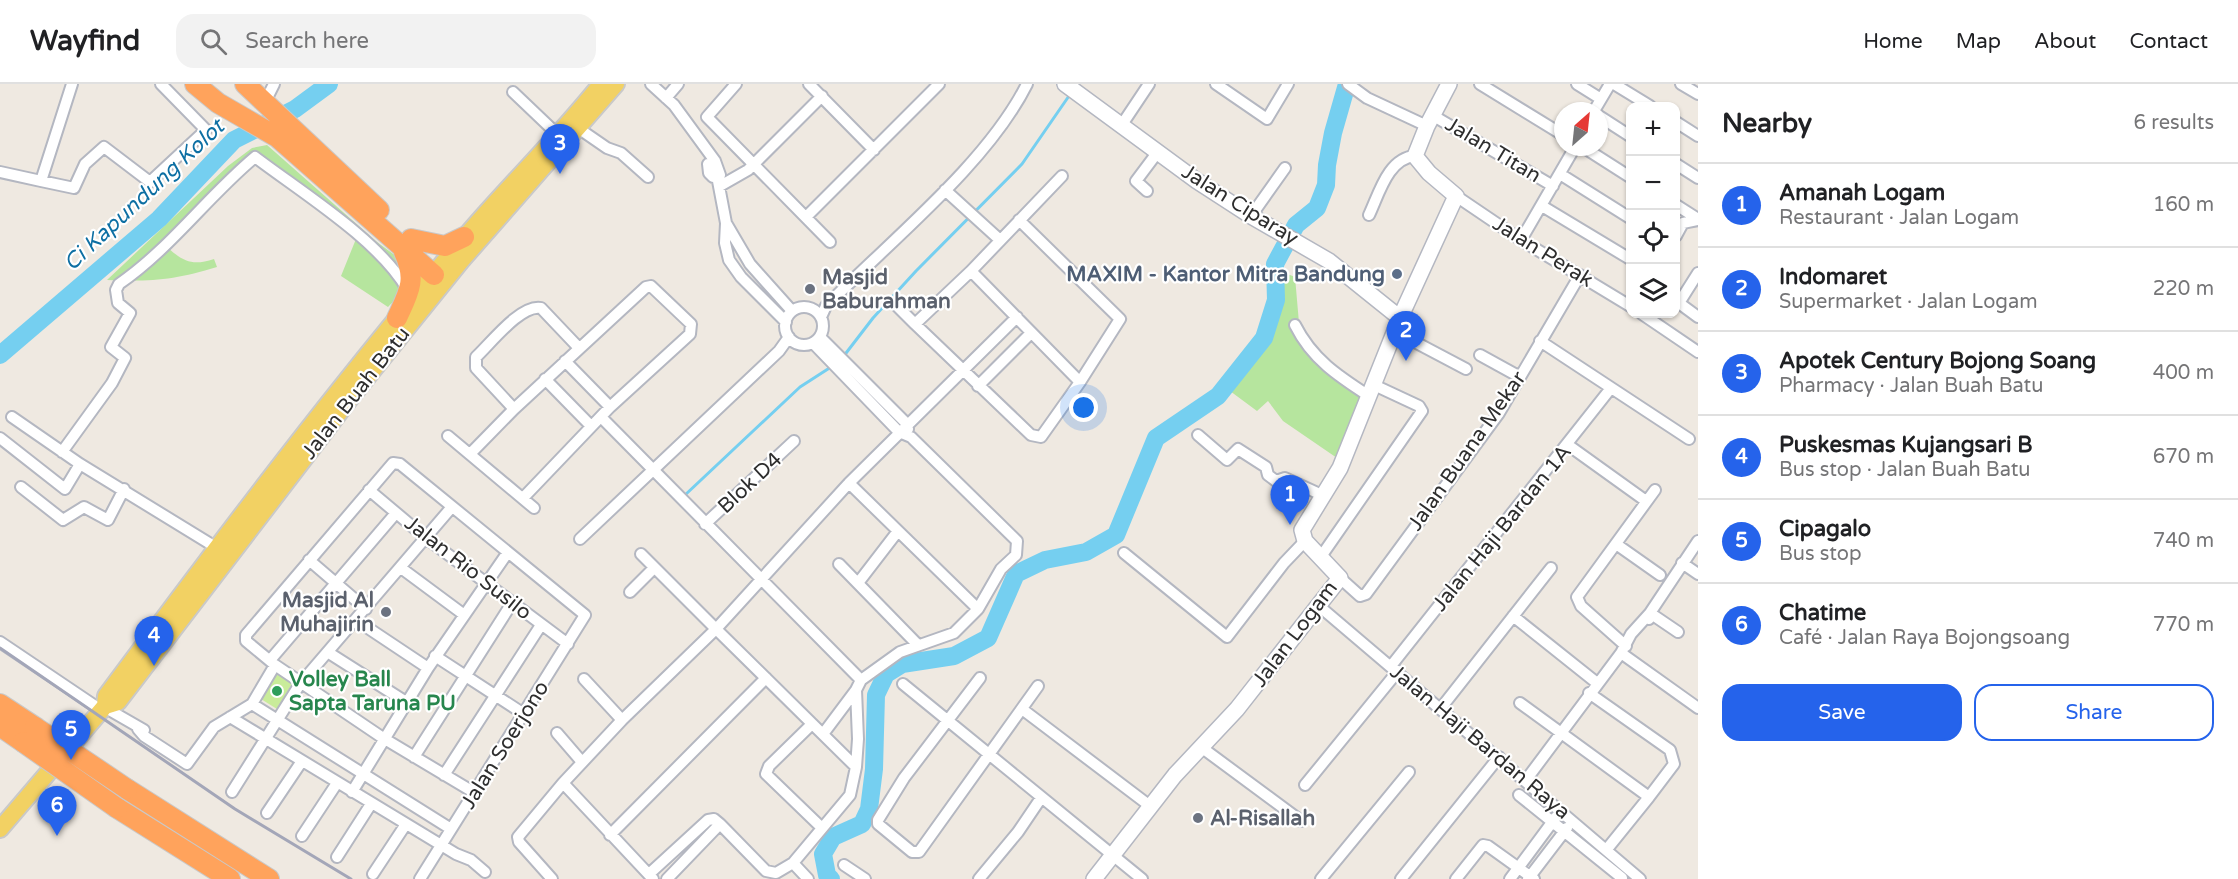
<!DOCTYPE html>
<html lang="en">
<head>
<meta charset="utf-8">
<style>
	:root { --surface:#fff; --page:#f2f2f2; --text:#202124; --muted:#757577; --line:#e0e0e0; --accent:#2563eb }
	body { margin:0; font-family:"Varela Round",sans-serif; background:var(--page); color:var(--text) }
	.controls { position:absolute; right:18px; top:18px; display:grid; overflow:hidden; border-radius:12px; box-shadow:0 2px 4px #0004 }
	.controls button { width:54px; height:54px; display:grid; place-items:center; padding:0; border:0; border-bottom:2px solid var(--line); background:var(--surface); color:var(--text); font:30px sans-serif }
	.compass { position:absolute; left:1554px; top:18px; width:54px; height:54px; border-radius:50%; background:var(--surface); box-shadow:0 2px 4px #0004; rotate:27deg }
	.you { position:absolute; left:1084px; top:324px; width:21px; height:21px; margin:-15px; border:4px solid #fff; border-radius:50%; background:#1a73e8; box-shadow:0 0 0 9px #1a73e833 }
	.badge { display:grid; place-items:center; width:39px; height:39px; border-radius:50%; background:var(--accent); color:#fff; font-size:20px; font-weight:700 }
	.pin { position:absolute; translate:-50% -50px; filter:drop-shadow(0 2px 3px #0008) }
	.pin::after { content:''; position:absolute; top:32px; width:21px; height:18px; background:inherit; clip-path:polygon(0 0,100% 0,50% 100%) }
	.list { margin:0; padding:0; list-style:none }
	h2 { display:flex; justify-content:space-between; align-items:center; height:78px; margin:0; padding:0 24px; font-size:26px }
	h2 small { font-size:20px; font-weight:400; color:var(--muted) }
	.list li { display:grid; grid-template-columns:39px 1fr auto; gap:18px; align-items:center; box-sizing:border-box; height:84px; padding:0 24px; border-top:2px solid var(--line) }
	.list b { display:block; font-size:22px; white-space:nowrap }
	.list p { margin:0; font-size:20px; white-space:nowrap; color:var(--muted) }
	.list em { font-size:20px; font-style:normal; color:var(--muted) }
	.actions { display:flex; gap:12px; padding:18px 24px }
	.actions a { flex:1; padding:14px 0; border:2px solid var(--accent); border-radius:18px; text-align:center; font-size:21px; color:var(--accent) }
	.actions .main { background:var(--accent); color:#fff }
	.icon { flex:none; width:33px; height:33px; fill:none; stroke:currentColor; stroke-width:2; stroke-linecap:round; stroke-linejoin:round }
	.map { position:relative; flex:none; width:1698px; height:795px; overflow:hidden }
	header { display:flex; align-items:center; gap:36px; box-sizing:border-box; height:84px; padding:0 30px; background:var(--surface); border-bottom:2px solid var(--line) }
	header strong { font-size:28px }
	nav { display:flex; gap:33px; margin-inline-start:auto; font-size:21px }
	.search { width:420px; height:54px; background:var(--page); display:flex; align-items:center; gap:15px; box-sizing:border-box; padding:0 21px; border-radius:18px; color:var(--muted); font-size:22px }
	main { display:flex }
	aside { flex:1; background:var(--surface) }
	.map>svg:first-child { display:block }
</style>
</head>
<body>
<header>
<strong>Wayfind</strong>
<div class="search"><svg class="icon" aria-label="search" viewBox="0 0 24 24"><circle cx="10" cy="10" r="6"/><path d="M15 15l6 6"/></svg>Search here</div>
<nav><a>Home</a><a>Map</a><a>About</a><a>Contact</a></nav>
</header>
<main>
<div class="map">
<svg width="1698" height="795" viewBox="0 0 1698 795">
	<rect width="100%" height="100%" fill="#efe9e1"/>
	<!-- green -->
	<path fill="#b6e59e" d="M267,61L377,158L404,178L409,201L388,223L341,192L356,155L255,76L183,135L168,164C184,178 193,182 214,175L217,183C175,196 150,198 107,196L228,82L252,64Z
		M1280,187L1295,193L1299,239L1312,268L1362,309L1337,374L1283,337L1268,317L1257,327L1230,307L1276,241Z"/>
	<!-- pitch -->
	<path fill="#c9ec9a" d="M277,588L293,598L277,625L261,615Z"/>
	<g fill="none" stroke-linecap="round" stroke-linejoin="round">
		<!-- stream -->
		<path stroke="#75cff0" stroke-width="3" d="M843,273L873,234L916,187L1022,80L1071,9
			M685,411L800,303L831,283"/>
		<!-- river -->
		<path stroke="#75cff0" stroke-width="18" d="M0,271L159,135L234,56L295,25L329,0
			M831,795L827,791L823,770L833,753L862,740L869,725L874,685L876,611L886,590L902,580L954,572L988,554L1016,490L1045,476L1086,468L1116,451L1156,354L1218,312L1264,254L1276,216L1275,180L1296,141L1317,124L1326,101L1327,81L1333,49L1347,0"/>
		<!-- street casing -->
		<g stroke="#b4b7c1" stroke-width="14">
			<path id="street" d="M651,0L674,21L715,77L720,91L718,97L726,139L725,159L729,176L741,193L786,238
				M736,0L707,33L830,158
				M809,0L874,66
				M1216,0L1267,35L1288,0
				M1348,0L1367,14L1427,42
				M1480,0L1563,51
				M1577,0L1601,15
				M1614,0L1650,22
				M1681,0L1698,10
				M513,8L556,49
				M666,14L678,0
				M264,20L274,0
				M1594,27L1610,0
				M1432,31L1553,102
				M1599,32L1630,52
				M1676,38L1698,52
				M1121,42L1149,0
				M578,44L607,64L621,69L648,93
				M1583,63L1630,93
				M708,80L709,89L713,93
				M1676,80L1698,94
				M0,88L41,97L72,0
				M1560,90L1630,134
				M1062,92L971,187L1080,298
				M41,97L74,104L85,80L104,63L150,98L206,46L161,0
				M720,102L748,86L822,12
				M945,106L1000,156
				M1147,107L1136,97L1157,69
				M1456,112L1521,156L1630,222
				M1676,121L1698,135
				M1542,122L1630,175
				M1369,131C1379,110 1388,74 1415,72
				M1251,132L1285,84
				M806,133L939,0
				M726,139L750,180L792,227
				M1676,152L1683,139L1698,136
				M1521,156L1575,63
				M971,187L915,240L1031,351L1041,353L1080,298L1120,235L1019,136
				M1698,189L1679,219L1698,233
				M894,219L915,240
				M785 242a19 19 0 1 1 38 0a19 19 0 1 1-38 0Z
				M1642,230L1698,268
				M821,233L826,222C890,157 987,80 1027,0
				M1295,241C1312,275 1338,292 1369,312
				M1394,247L1466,285
				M820,253L907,340L908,345
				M1540,257L1689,355
				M813,259L899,348L911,353L1017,457L1016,471L1001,485L978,525
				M1480,271L1520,293
				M565,277L610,323
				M545,295L591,342
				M978,302L1031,249
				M514,325L476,284V273C491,259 521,220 541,224L579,264
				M12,333L80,380L217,464
				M601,333L861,596
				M1198,351L1227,376L1238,365L1266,383L1268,391L1276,397L1285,394L1324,412
				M448,352L534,424
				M0,354L65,405L80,380
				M1568,361L1646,417
				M62,368L112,299L125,274L111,263L130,229L118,219L116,206L119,200C171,164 207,113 255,73C301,108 379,156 407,205
				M470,370L514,325L646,203L651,202L691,240L690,250L610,323L523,414
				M21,403L63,436L84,423L108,436L124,405
				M369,406L426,454L568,560
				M705,440L794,357
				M580,455L779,267L789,253
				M1616,460L1660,491
				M1124,469L1227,553L1284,479L1305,457
				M641,470L716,545L622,636L563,699L653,795
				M1320,474L1422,327L1419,322L1374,301
				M309,476L366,525
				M1682,479L1698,490
				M839,480L917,560
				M401,484L463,530
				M1340,494L1360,512L1366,510L1499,329L1580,191
				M858,499L898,447
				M630,508L654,484
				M1319,522L1640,795
				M1650,529L1678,548
				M1513,532L1597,599
				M1649,535L1650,529L1698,457
				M356,536L428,584
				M0,558L101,626
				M1626,562L1581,522L1577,513L1655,406
				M329,569L406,618
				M1621,569L1698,624
				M435,572L524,630
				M271,575L396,429
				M275,581L383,654L475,709
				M1391,582L1611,304
				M980,594L904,694L878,736V740L912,768H919L1038,602
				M584,595L622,636
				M903,600L1142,795
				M1520,619L1649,713L1674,680L1670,666L1589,609
				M252,620L451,745
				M104,623L144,646
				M1441,624L1551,484
				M1022,625L1150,722
				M230,633L456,770L471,776L485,788
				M812,640L769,682L766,690L822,744
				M138,645L144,652L187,680L214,643L252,620L275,581L246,557V551L393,379L400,380L585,531L420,795
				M557,649L582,678
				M823,650L856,606
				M1201,663L1301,737
				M414,673L512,519
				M856,683L716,545L849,399L1017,233
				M444,691L541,541
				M1526,696L1621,569L1631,550L1650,529
				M1305,701L1398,587
				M232,708L300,600L451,424
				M352,708L428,584L508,468
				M1519,711L1622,794
				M267,729L302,677
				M610,751L766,594
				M302,752L337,699
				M1607,765L1649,713
				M337,773L371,720
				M793,779L808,795
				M844,781L865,795
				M373,790L406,740
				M649,790L708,736L714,735L720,740
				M552,795L519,758L518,753L563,699
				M667,795L720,740L766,787L776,789L793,779L850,711L856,683L858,655L856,606L861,596L900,568L954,549L978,525L849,399
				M979,795L1018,748L1041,714
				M1321,795L1409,688
				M1401,795L1499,673
				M1456,795L1483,761L1488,762L1534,795
				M1510,795L1556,733
				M1528,795L1567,744"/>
		</g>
		<!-- secondary casing -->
		<g stroke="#b4b7c1" stroke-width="18">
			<path id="secondary" d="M1065,0L1197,97L1251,132L1329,177L1400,234
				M1094,795L1175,691L1237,625L1340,494L1305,457L1302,446L1340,384L1400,234L1456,112L1429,89L1415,72L1427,42L1449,0"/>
		</g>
		<!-- primary casing -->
		<g stroke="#c9c9c9" stroke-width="20">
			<path id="primary" d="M105,622L118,618L352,312L461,177L616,0
				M0,745L105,622L106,612C222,456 339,300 465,153C509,101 559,53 601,0"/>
		</g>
		<!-- highway casing -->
		<g stroke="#c9c9c9" stroke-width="22">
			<path id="highway" d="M195,0L218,19L277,53L434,191
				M245,0L379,126
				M411,155L445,162L464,153
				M397,234C409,208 417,196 404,168
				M0,620L35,643
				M0,642L23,658
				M127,705L269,795
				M117,724L230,795"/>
		</g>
		<!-- street -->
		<use href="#street" stroke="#fff" stroke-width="10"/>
		<!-- secondary -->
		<use href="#secondary" stroke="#fff" stroke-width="15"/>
		<!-- primary -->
		<use href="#primary" stroke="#f2d163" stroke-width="16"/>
		<!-- highway -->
		<use href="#highway" stroke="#ffa35c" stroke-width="20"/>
		<!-- rail -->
		<path stroke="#a3a6b8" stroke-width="3" d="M0,564L235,725L351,795"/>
		<!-- highway-bridge casing -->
		<g stroke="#c9c9c9" stroke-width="22" stroke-linecap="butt">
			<path id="highway-bridge" d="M35,643L127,705
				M23,658L117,724"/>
		</g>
		<!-- highway-bridge -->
		<use href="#highway-bridge" stroke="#ffa35c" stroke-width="20"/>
	</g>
	<!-- markers -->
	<circle fill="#5c6f8a" stroke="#fff" stroke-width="2" cx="1397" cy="190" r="6"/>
	<g fill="#6b7280" stroke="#fff" stroke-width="2">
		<circle cx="810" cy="205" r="6"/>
		<circle cx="386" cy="528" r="6"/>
		<circle cx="1198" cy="734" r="6"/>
	</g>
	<circle fill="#2e9e5b" stroke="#fff" stroke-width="2" cx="277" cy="607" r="6"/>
	<g text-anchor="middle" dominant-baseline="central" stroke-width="4.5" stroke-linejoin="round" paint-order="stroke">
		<!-- street labels -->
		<g font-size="21" fill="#2e2e2e" stroke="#fff">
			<text transform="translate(1493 66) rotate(31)">Jalan Titan</text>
			<text transform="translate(1240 121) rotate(32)">Jalan Ciparay</text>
			<text transform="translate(1543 168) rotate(32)">Jalan Perak</text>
			<text transform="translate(356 309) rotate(-52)">Jalan Buah Batu</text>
			<text transform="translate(1467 367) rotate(-55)">Jalan Buana Mekar</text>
			<text transform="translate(750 399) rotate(-43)">Blok D4</text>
			<text transform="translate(1502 444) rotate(-51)">Jalan Haji Bardan 1A</text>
			<text transform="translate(468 484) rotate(38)">Jalan Rio Susilo</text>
			<text transform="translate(1295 550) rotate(-53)">Jalan Logam</text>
			<text transform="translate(1480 658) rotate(40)">Jalan Haji Bardan Raya</text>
			<text transform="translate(505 661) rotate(-58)">Jalan Soerjono</text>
		</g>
		<!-- service labels -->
		<g font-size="21" font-weight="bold" fill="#4e5e75" stroke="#fff" text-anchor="end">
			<text x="1385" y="190">MAXIM - Kantor Mitra Bandung</text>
		</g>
		<!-- worship labels -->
		<g font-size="21" font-weight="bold" fill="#5b616d" stroke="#fff" text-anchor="start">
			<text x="822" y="193">Masjid<tspan x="822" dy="24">Baburahman</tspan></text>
			<text x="374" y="516" text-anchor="end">Masjid Al<tspan x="374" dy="24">Muhajirin</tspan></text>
			<text x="1210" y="734">Al-Risallah</text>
		</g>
		<!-- leisure labels -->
		<g font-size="21" font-weight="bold" fill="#27864d" stroke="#fff" text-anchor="start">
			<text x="289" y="595">Volley Ball<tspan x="289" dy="24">Sapta Taruna PU</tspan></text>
		</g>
		<!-- water labels -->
		<g font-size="22" font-style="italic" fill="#0d6fa3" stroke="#fff">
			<text transform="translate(144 111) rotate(-43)">Ci Kapundung Kolot</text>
		</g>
	</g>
</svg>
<div class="controls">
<button>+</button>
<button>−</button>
<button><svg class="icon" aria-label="locate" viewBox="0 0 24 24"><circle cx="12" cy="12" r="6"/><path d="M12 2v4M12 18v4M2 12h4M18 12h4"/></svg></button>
<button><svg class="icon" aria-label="layers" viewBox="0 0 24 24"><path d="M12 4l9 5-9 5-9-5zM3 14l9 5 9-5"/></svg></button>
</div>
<svg class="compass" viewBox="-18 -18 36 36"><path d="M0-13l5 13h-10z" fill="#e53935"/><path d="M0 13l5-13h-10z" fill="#757577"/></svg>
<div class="you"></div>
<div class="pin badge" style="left:1290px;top:441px">1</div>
<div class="pin badge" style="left:1406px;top:277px">2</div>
<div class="pin badge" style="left:560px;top:90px">3</div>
<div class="pin badge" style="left:154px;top:582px">4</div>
<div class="pin badge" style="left:71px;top:676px">5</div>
<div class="pin badge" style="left:57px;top:752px">6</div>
</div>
<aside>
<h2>Nearby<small>6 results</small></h2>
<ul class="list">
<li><span class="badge">1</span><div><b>Amanah Logam</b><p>Restaurant · Jalan Logam</p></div><em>160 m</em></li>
<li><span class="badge">2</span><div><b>Indomaret</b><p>Supermarket · Jalan Logam</p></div><em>220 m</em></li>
<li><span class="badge">3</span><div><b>Apotek Century Bojong Soang</b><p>Pharmacy · Jalan Buah Batu</p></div><em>400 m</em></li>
<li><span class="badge">4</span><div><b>Puskesmas Kujangsari B</b><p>Bus stop · Jalan Buah Batu</p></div><em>670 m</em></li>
<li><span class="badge">5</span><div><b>Cipagalo</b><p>Bus stop</p></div><em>740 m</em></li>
<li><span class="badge">6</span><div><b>Chatime</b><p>Café · Jalan Raya Bojongsoang</p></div><em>770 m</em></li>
</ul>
<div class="actions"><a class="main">Save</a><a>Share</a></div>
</aside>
</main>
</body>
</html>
